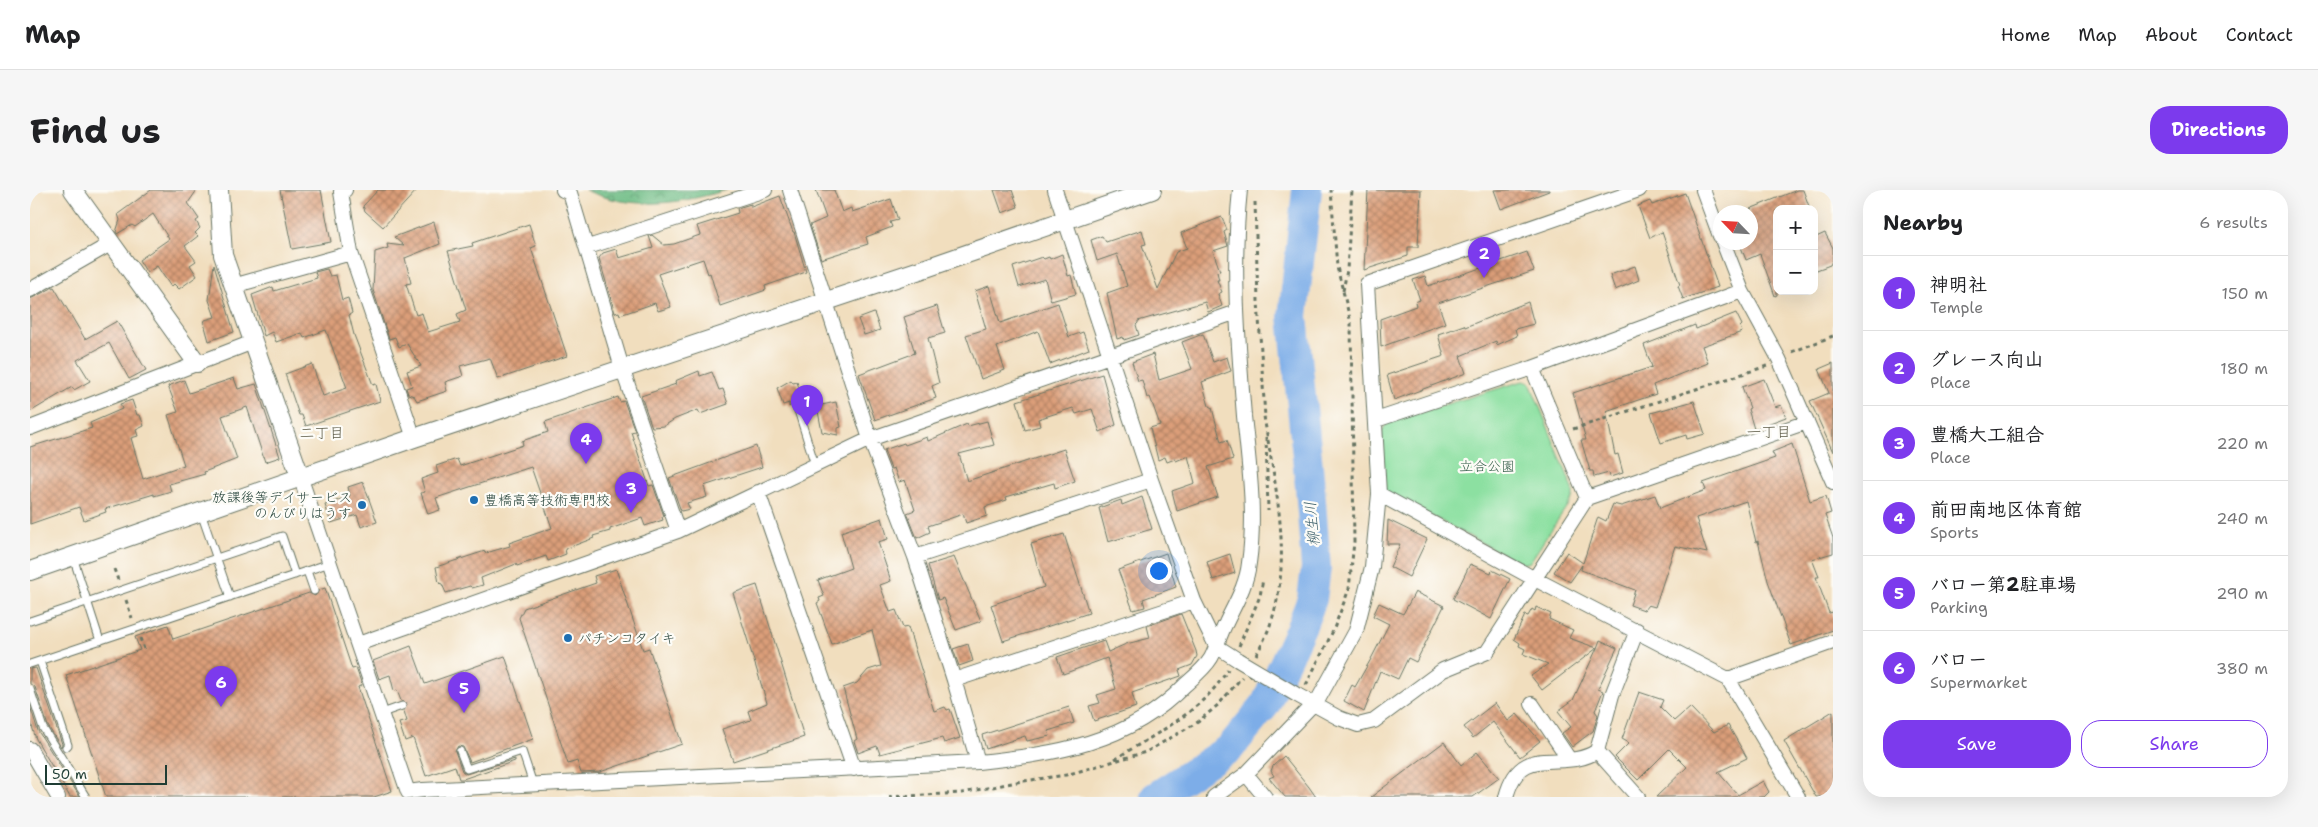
<!DOCTYPE html>
<html lang="en">
<head>
<meta charset="utf-8">
<style>
	:root { --surface:#fff; --page:#f6f6f6; --text:#202124; --muted:#757577; --line:#e0e0e0; --accent:#7c3aed }
	body { margin:0; font-family:"Shantell Sans","Klee One",sans-serif; background:var(--page); color:var(--text) }
	.controls { position:absolute; right:15px; top:15px; display:grid; overflow:hidden; border-radius:10px; box-shadow:0 5px 20px #0002 }
	.controls button { width:45px; height:45px; display:grid; place-items:center; padding:0; border:0; border-bottom:1px solid var(--line); background:var(--surface); color:var(--text); font:25px sans-serif }
	.compass { position:absolute; left:1683px; top:15px; width:45px; height:45px; border-radius:50%; background:var(--surface); box-shadow:0 5px 20px #0002; rotate:295deg }
	.scale { position:absolute; left:15px; bottom:12px; width:122px; box-sizing:border-box; padding-left:5px; border:2px solid #1f3d34; border-top:0; font-size:14px; line-height:18px; white-space:nowrap; color:#1f3d34; -webkit-text-stroke:4px #fdfcf7; paint-order:stroke }
	.you { position:absolute; left:1128px; top:380px; width:18px; height:18px; margin:-12px; border:4px solid #fff; border-radius:50%; background:#1a73e8; box-shadow:0 0 0 8px #1a73e833 }
	.badge { display:grid; place-items:center; width:32px; height:32px; border-radius:50%; background:var(--accent); color:#fff; font-size:16px; font-weight:700 }
	.pin { position:absolute; translate:-50% -41px; filter:drop-shadow(0 1px 2px #0008) }
	.pin::after { content:''; position:absolute; top:26px; width:18px; height:15px; background:inherit; clip-path:polygon(0 0,100% 0,50% 100%) }
	.list { margin:0; padding:0; list-style:none }
	h2 { display:flex; justify-content:space-between; align-items:center; height:65px; margin:0; padding:0 20px; font-size:21px }
	h2 small { font-size:16px; font-weight:400; color:var(--muted) }
	.list li { display:grid; grid-template-columns:32px 1fr auto; gap:15px; align-items:center; box-sizing:border-box; height:75px; padding:0 20px; border-top:1px solid var(--line) }
	.list b { display:block; font-size:19px; white-space:nowrap }
	.list p { margin:0; font-size:16px; white-space:nowrap; color:var(--muted) }
	.list em { font-size:16px; font-style:normal; color:var(--muted) }
	.actions { display:flex; gap:10px; padding:15px 20px }
	.actions a { flex:1; padding:11px 0; border:1px solid var(--accent); border-radius:20px; text-align:center; font-size:18px; color:var(--accent) }
	.actions .main { background:var(--accent); color:#fff }
	.map { position:relative; flex:none; width:1803px; height:607px; overflow:hidden; border-radius:20px }
	header { display:flex; align-items:center; gap:30px; box-sizing:border-box; height:70px; padding:0 25px; background:var(--surface); border-bottom:1px solid var(--line) }
	header strong { font-size:24px }
	nav { display:flex; gap:28px; margin-inline-start:auto; font-size:18px }
	.intro { display:flex; align-items:center; justify-content:space-between; box-sizing:border-box; height:120px; padding:0 30px }
	h1 { margin:0; font-size:35px }
	.button { padding:12px 22px; border-radius:20px; background:var(--accent); color:#fff; font-size:18px; font-weight:700 }
	main { display:flex; gap:30px; padding:0 30px }
	aside { flex:1; background:var(--surface); border-radius:20px; box-shadow:0 5px 20px #0002 }
	.map>svg:first-child { display:block }
</style>
</head>
<body>
<header>
<strong>Map</strong>
<nav><a>Home</a><a>Map</a><a>About</a><a>Contact</a></nav>
</header>
<div class="intro"><h1>Find us</h1><a class="button">Directions</a></div>
<main>
<div class="map">
<svg width="1803" height="607" viewBox="0 0 1803 607">
	<defs>
		<pattern id="forest-crowns" width="20" height="18" patternUnits="userSpaceOnUse" patternTransform="scale(1.25)"><rect width="20" height="18" fill="#71be87"/><path d="M2 6a3 3 0 1 1 6 0M12 15a3 3 0 1 1 6 0" fill="none" stroke="#5c9c6f"/></pattern>
		<pattern id="building-cross-hatch" width="8" height="8" patternUnits="userSpaceOnUse" patternTransform="scale(1.25)"><rect width="8" height="8" fill="#db9e79"/><path d="M0 0l8 8M0 8l8-8" fill="none" stroke="#b18264"/></pattern>
	</defs>
	<rect width="100%" height="100%" fill="#fdfcf7"/>
	<filter id="ink" filterUnits="userSpaceOnUse"><feTurbulence type="fractalNoise" baseFrequency=".02" numOctaves="2"/><feDisplacementMap in="SourceGraphic" scale="10" xChannelSelector="R" yChannelSelector="G"/><feConvolveMatrix kernelMatrix="1 2 1 2 8 2 1 2 1" color-interpolation-filters="sRGB"/></filter>
	<filter id="wash" filterUnits="userSpaceOnUse"><feTurbulence type="fractalNoise" baseFrequency=".0096" numOctaves="4" result="noise"/><feDisplacementMap in="SourceGraphic" scale="20" xChannelSelector="R" yChannelSelector="G"/><feGaussianBlur stdDeviation="1.12" result="paint"/><feColorMatrix in="noise" values="0 0 0 0 0 0 0 0 0 0 0 0 0 0 0 0 0 1.4 0 .05"/><feComposite in="paint" operator="in"/></filter>
	<g filter="url(#wash)">
		<rect width="100%" height="100%" fill="#f1debe"/>
		<!-- forest -->
		<path fill="url(#forest-crowns)" stroke="#487e5e" d="M555,0H697C648,14 603,21 555,0Z"/>
		<!-- park -->
		<path fill="#8ce0a1" stroke="#568e6a" d="M1493,191L1500,193L1543,299V307L1500,372L1492,374L1356,302L1353,297L1351,242L1358,232Z"/>
		<g fill="none" stroke-linecap="round" stroke-linejoin="round">
			<!-- river -->
			<path stroke="#7dade8" stroke-width="30" d="M1125,607L1200,558L1235,515L1272,435L1282,409L1286,378L1280,297L1263,126L1277,0"/>
		</g>
		<g id="blocks">
			<!-- building -->
			<path fill="url(#building-cross-hatch)" d="M121,0H167L158,13L169,29L166,31L170,38L165,43L168,46L155,56L166,71L160,75L167,86L149,99L144,94L141,97L127,76L117,83L109,70L139,49L123,24L105,37L102,35L87,44L86,42L90,30L88,24Z
				M250,0H291L301,52L262,59Z
				M348,0H387L353,37L335,21L333,16Z
				M786,0H804L812,22L821,18L822,22L861,9L868,30L860,32L862,37L836,47L838,54L791,69L780,35L796,28Z
				M964,0H982L988,17L972,23Z
				M1338,0H1391L1388,57H1378V66L1334,80Z
				M1464,0H1519V1L1471,19Z
				M1767,0H1773L1780,19H1747V105L1745,106L1730,64L1716,70L1709,52H1720V19Z
				M1655,3L1688,97L1653,109L1648,96L1650,95L1632,42L1620,48L1608,16L1620,11L1622,15Z
				M750,6L763,42H764L776,82L735,96L736,100L690,116L680,83L678,84L673,69L628,84L641,117L628,121L625,113L590,125L589,122L585,123L569,68L573,63L586,59L589,68L623,58L619,46L622,45L634,55L644,54L670,45L667,36L708,23L707,18L721,14V17Z
				M1192,27L1197,40L1194,42L1198,56L1183,61L1190,81L1187,82L1189,90H1187L1192,102L1188,104L1192,116L1178,122L1175,112L1108,131V133L1106,135L1109,145L1094,150L1093,147L1087,149L1077,103L1097,96L1087,64L1067,71L1061,50L1072,46L1076,52L1112,40L1116,54L1112,55L1128,99L1146,62L1157,58L1151,43Z
				M404,32L410,54L375,68L381,93L376,94L386,125L392,123L398,142L430,132L427,124L436,120L418,61L443,56L442,53L499,34L506,56L501,58L537,166L468,189L460,168L430,176L433,186L415,192L417,201L387,211L384,206L378,204L376,198L382,196L377,181L391,176L377,154L369,157L365,147L359,149L343,100L345,62L358,58L357,54L374,56L364,47Z
				M1795,43L1803,58V69L1800,75L1784,81V48Z
				M1497,62L1504,81L1408,113L1415,133L1351,157L1350,129L1386,116L1385,112L1390,110L1383,90L1395,86L1398,96Z
				M1032,64L1038,86L1041,85L1046,104L1021,111L1015,89L989,97L983,77L1012,67L1014,69L1019,67L1020,69Z
				M184,74L204,142L179,151L174,133L175,130L185,127L179,110Z
				M1605,76L1609,90L1585,100L1580,85Z
				M297,79L300,86L306,85L312,110L318,108L322,123L319,125L324,145L343,195L346,194L350,211L276,236L272,225H269L255,184L282,174L293,206L317,198L296,140L274,148L272,143L246,152L242,142L234,146L222,105L243,97L244,101L287,88L285,82Z
				M959,96L970,133L1028,113L1039,147L1053,142L1059,159L1020,174L1008,141L967,157L975,180L951,189L936,145L956,139L945,101Z
				M24,97L55,149L87,131L116,180L99,189L79,153L47,170L60,191L44,200L42,197L0,222V109Z
				M1498,112L1504,134L1485,139L1487,146L1467,155L1466,151L1430,166L1436,183L1364,210L1357,185L1414,166L1408,144L1434,135L1435,137Z
				M907,116L915,143L898,148L909,193L902,196L906,208L845,230L829,184L885,163L874,127Z
				M844,123L850,140L834,145L828,129Z
				M1706,123L1712,135L1710,137L1712,142L1672,156L1678,173L1623,195L1626,204L1576,221L1585,265L1588,264L1593,283L1580,287L1579,283L1564,287L1563,281H1560L1551,250H1556L1543,203L1622,177L1614,155L1665,135L1666,139Z
				M1173,144L1183,172L1197,167L1201,181L1172,192L1179,216L1182,218L1191,252L1197,250L1203,269L1178,277L1188,307L1147,321L1142,301L1165,293L1158,266L1146,271L1145,269L1137,272L1135,267L1128,270L1120,238L1130,235L1120,207L1117,208L1112,190L1108,191L1102,172L1123,164L1129,190L1162,179L1152,152Z
				M1803,173V262L1780,211L1799,203L1789,179Z
				M669,181L670,186L682,182L689,200L693,199L698,214L670,224L668,220L645,229L634,236L622,237L611,206L646,194L645,191Z
				M1072,184L1086,235L1070,242L1062,219L1046,224L1043,218L1008,229L1010,236L995,240L987,211Z
				M204,188L208,199L226,194L250,267L235,272L217,217L192,226L207,269L174,282L175,284L139,294L141,301L124,306V304L75,319L76,322L54,330L49,317L0,334V257L62,238L60,233L92,219L90,214L102,210L107,225H110L114,236L106,240L108,246L101,248L113,289L154,275L138,225L148,222L138,196L154,190L159,203Z
				M1734,189L1745,217L1751,215L1756,227L1724,239L1718,219L1720,218L1712,197Z
				M761,190L763,193L767,192L774,212H765L759,217V213L753,215L747,198Z
				M588,207L590,212L594,211L605,241L601,242L619,296L623,295L634,326L632,327L633,330L615,336L612,328L580,339V341L563,346L564,348L535,359L536,364L518,371L516,366L487,376L486,374L451,388L453,395L442,398L440,396L416,403L412,394L409,393L406,377L455,361L456,363L480,356L479,353L522,338L501,277L406,308L410,320L398,324L391,303L395,302L391,289L408,283L406,276L427,269L430,276L493,255L492,251L518,242L515,232Z
				M1664,211L1675,244L1657,249L1656,245L1631,253L1621,223Z
				M806,212L811,237L808,238V245L792,242L787,216Z
				M957,231L964,255L929,264L937,291L1034,259L1045,291L1025,298L1024,293L976,307L977,310L955,317L957,326L936,333L933,324L898,336L900,342L887,348L877,323L885,320L875,290L869,292L864,278L861,279L854,260L874,253L875,255L897,247L898,251L937,234L938,236Z
				M1762,254L1780,311L1796,306L1801,323L1795,325L1803,348V363L1782,369L1789,387H1786L1799,423L1803,422V440L1761,455L1738,391L1728,351L1726,352L1716,311L1666,328L1677,363L1645,356L1625,417L1618,415L1614,420L1600,415L1605,400L1551,380L1552,375L1540,392L1524,382L1537,362L1553,373L1568,327L1576,331L1583,314L1591,316L1625,305L1630,318L1676,300L1673,293L1745,268L1742,262Z
				M726,256L732,277L674,296L677,307L657,313L660,319L651,321L639,288Z
				M333,292L347,332L331,337L327,325L301,333L295,315L320,306L318,297Z
				M1112,307L1122,339L1078,352L1069,318L1091,310L1092,315Z
				M852,328L858,349L848,352L861,391L850,395L860,422L866,420L873,438L878,437L904,521L915,517L917,520L920,519L930,548L914,553L912,548L850,564L847,556L828,563L824,551L827,549L813,498L827,493L838,480L851,476L842,440L802,454L787,413L790,411L789,408L794,406L788,390L821,378L811,342Z
				M1358,330L1397,349L1379,387L1360,377L1370,354H1357Z
				M1034,344L1059,423L973,451L961,415L1014,397L1001,354Z
				M1136,363L1146,397L1113,409L1115,417L1103,420L1088,380Z
				M1200,364L1205,383L1183,390L1177,372Z
				M924,367L951,431L926,440L913,408L908,410L898,375Z
				M1440,374L1461,383L1462,380L1480,389L1461,429L1423,409Z
				M586,379L613,460L619,458L652,554L570,582L551,583L547,571L538,574L489,428L494,418L566,393L564,386Z
				M727,395L774,547L703,571L692,539L721,530L718,521L737,513L703,403Z
				M295,398L322,479L326,478L332,495L328,497L362,601L344,607H76L36,485L110,460L105,447L138,435L143,449L279,403L285,406L289,400Z
				M1385,402L1414,416L1386,472L1378,468L1368,489L1350,481L1334,522L1314,511L1322,495L1325,497L1341,469L1359,434L1343,426L1349,413L1373,424Z
				M1506,417L1521,424L1519,429L1543,440L1539,448L1567,458L1570,450L1587,458L1568,499L1573,501L1565,521L1568,525L1563,541L1542,557L1532,543L1541,537L1528,521L1543,510L1567,458L1512,500L1501,486L1518,474L1493,464L1495,459L1489,456L1490,453L1484,449L1495,425L1498,426L1502,419L1505,421Z
				M1151,424L1166,461L1167,466L1162,475L1149,480L1151,486L1102,503L1106,517L1064,531L1059,516L1070,513L1067,505L1086,499L1077,468L1033,484L1027,467L1074,451L1078,462L1096,454L1120,448L1117,436Z
				M938,454L943,471L929,476L923,459Z
				M381,456L395,494L475,466L503,549L440,572L433,557L428,556L425,561L432,581L436,584L485,569V571L433,589H429L425,576L396,586L383,548L375,551L369,533L377,531L374,521L377,514L371,511L367,500L364,501L360,485L349,489L343,471Z
				M6,478L32,554L31,557L18,536L5,497L0,494V479Z
				M1609,502L1633,510L1630,517L1644,531L1660,517L1684,542L1698,535L1717,568L1688,582L1708,605L1733,591L1739,602L1734,607H1626L1657,577L1639,559L1608,590L1585,567L1599,553L1592,549Z
				M1465,513L1478,531L1487,524L1510,551L1490,567L1463,532L1443,548L1434,537Z
				M0,516L8,541L50,607H40L6,549L0,530Z
				M1039,517L1044,533L1018,541L1020,546L997,551L995,546L956,559L952,545Z
				M1803,521V607H1786L1754,551Z
				M1414,552L1431,575L1447,562L1469,588L1443,607H1341Z
				M1254,566L1279,597L1286,607H1255L1239,588L1244,586L1241,581L1243,576Z"/>
		</g>
	</g>
	<g filter="url(#ink)">
		<use href="#blocks" fill-opacity="0" stroke="#687564" stroke-width="1"/>
		<g fill="none" stroke-linecap="round" stroke-linejoin="round">
			<!-- service casing -->
			<g stroke="#687564" stroke-width="9">
				<path id="service" d="M767,217L785,275
					M171,323L200,407
					M43,367L70,451
					M277,381L284,401
					M0,431L252,346L265,385
					M10,471L38,555L36,557
					M0,474L300,373
					M352,523L372,516
					M430,561L437,579L492,561L503,594"/>
			</g>
			<!-- minor casing -->
			<g stroke="#687564" stroke-width="16">
				<path id="minor" d="M315,0L311,2L321,63L384,248
					M533,0L540,3L592,178L648,341
					M760,0L840,249L885,367L924,490L948,572
					M1025,0L1121,290L1164,411L1186,456L1208,470
					M1673,0L1690,46
					M1693,52L1712,101L1749,169L1803,292
					M558,57L735,0
					M203,96L321,63
					M0,100L82,53
					M1502,178L1557,308
					M1346,230L1502,178L1712,101
					M0,238L223,152
					M271,289L378,602L393,600L948,572C1025,564 1098,554 1155,495C1164,487 1175,478 1181,468C1187,457 1190,444 1196,433C1205,414 1217,394 1219,373C1226,325 1219,274 1214,226C1208,151 1202,75 1210,0
					M728,302L824,579
					M1349,304L1503,388L1698,489
					M885,367L1121,290
					M328,454L648,341L840,249L1207,122
					M924,490L1164,411
					M1267,505L1309,528L1328,535L1344,531L1413,480L1457,462L1557,308L1777,232
					M1502,514L1539,569
					M0,559L28,607
					M1567,561L1608,607
					M1216,584L1235,607
					M1184,607L1216,584L1289,508L1326,441L1342,377L1349,304L1337,94L1609,0
					M1476,607C1491,549 1533,584 1567,561L1582,505L1607,440
					M1768,607L1698,489L1803,452"/>
			</g>
			<!-- tertiary casing -->
			<g stroke="#687564" stroke-width="20">
				<path id="tertiary" d="M43,0L167,173
					M189,0L193,65L271,289
					M0,381L384,248L899,77L1122,0"/>
			</g>
			<!-- path -->
			<path stroke="#687564" stroke-width="3" stroke-dasharray="4 4" stroke-linecap="butt" d="M1225,12L1228,111L1235,228
				M1313,101L1317,80L1322,0
				M1762,162L1803,146
				M1543,239L1737,176
				M1236,247L1238,321
				M84,379L88,390
				M96,410L102,428
				M110,448L114,459
				M1209,456L1230,406L1233,389
				M1226,465C1270,391 1246,305 1234,226
				M1276,495L1303,441L1319,399L1324,352L1321,133L1307,77L1301,0
				M1085,569C1125,544 1174,521 1198,479
				M859,607L932,603L987,592L1036,585L1116,562L1168,532L1189,514L1212,487"/>
			<!-- service -->
			<use href="#service" stroke="#fff" stroke-width="7"/>
			<!-- minor -->
			<use href="#minor" stroke="#fff" stroke-width="14"/>
			<!-- tertiary -->
			<use href="#tertiary" stroke="#fff" stroke-width="18"/>
			<!-- service-bridge casing -->
			<g stroke="#687564" stroke-width="9" stroke-linecap="butt">
				<path id="service-bridge" d="M0,499L13,538L56,607"/>
			</g>
			<!-- minor-bridge casing -->
			<g stroke="#687564" stroke-width="16" stroke-linecap="butt">
				<path id="minor-bridge" d="M1208,470L1267,505"/>
			</g>
			<!-- service-bridge -->
			<use href="#service-bridge" stroke="#fff" stroke-width="7"/>
			<!-- minor-bridge -->
			<use href="#minor-bridge" stroke="#fff" stroke-width="14"/>
		</g>
	</g>
	<!-- markers -->
	<g fill="#1f6fb2" stroke="#fdfcf7" stroke-width="2">
		<circle cx="444" cy="310" r="5"/>
		<circle cx="332" cy="315" r="5"/>
		<circle cx="538" cy="448" r="5"/>
	</g>
	<g text-anchor="middle" dominant-baseline="central" stroke-width="4.5" stroke-linejoin="round" paint-order="stroke">
		<!-- park labels -->
		<g font-size="14" fill="#355e4a" stroke="#fdfcf7">
			<text x="1457" y="276">立合公園</text>
		</g>
		<!-- poi labels -->
		<g font-size="14" fill="#1f3d34" stroke="#fdfcf7" text-anchor="start">
			<text x="322" y="307" text-anchor="end">放課後等デイサービス<tspan x="322" dy="16">のんびりはうす</tspan></text>
			<text x="454" y="310">豊橋高等技術専門校</text>
			<text x="548" y="448">パチンコタイキ</text>
		</g>
		<!-- neighbourhood labels -->
		<g font-size="15" fill="#615f4c" stroke="#fdfcf7">
			<text x="1739" y="242">一丁目</text>
			<text x="292" y="243">二丁目</text>
		</g>
		<!-- water labels -->
		<g font-size="15" font-style="italic" fill="#3b5f6a" stroke="#fdfcf7">
			<text transform="translate(1282 334) rotate(-95)">柳生川</text>
		</g>
	</g>
</svg>
<div class="controls">
<button>+</button>
<button>−</button>
</div>
<svg class="compass" viewBox="-18 -18 36 36"><path d="M0-13l5 13h-10z" fill="#e53935"/><path d="M0 13l5-13h-10z" fill="#757577"/></svg>
<div class="scale">50 m</div>
<div class="you"></div>
<div class="pin badge" style="left:777px;top:236px">1</div>
<div class="pin badge" style="left:1454px;top:88px">2</div>
<div class="pin badge" style="left:601px;top:323px">3</div>
<div class="pin badge" style="left:556px;top:274px">4</div>
<div class="pin badge" style="left:434px;top:523px">5</div>
<div class="pin badge" style="left:191px;top:517px">6</div>
</div>
<aside>
<h2>Nearby<small>6 results</small></h2>
<ul class="list">
<li><span class="badge">1</span><div><b>神明社</b><p>Temple</p></div><em>150 m</em></li>
<li><span class="badge">2</span><div><b>グレース向山</b><p>Place</p></div><em>180 m</em></li>
<li><span class="badge">3</span><div><b>豊橋大工組合</b><p>Place</p></div><em>220 m</em></li>
<li><span class="badge">4</span><div><b>前田南地区体育館</b><p>Sports</p></div><em>240 m</em></li>
<li><span class="badge">5</span><div><b>バロー第2駐車場</b><p>Parking</p></div><em>290 m</em></li>
<li><span class="badge">6</span><div><b>バロー</b><p>Supermarket</p></div><em>380 m</em></li>
</ul>
<div class="actions"><a class="main">Save</a><a>Share</a></div>
</aside>
</main>
</body>
</html>
